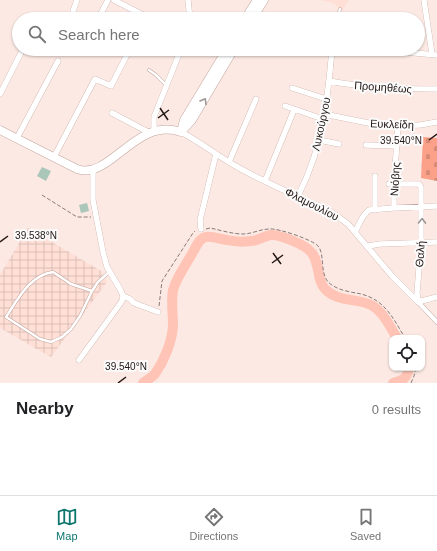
<!DOCTYPE html>
<html lang="en">
<head>
<meta charset="utf-8">
<style>
	:root { --surface:#fff; --page:#f2f2f2; --text:#202124; --muted:#757577; --line:#e0e0e0; --accent:#0f766e }
	body { margin:0; font-family:Helvetica,sans-serif; background:var(--page); color:var(--text) }
	.controls { position:absolute; right:12px; bottom:12px; display:grid; overflow:hidden; border-radius:8px; box-shadow:0 1px 3px #0004 }
	.controls button { width:36px; height:36px; display:grid; place-items:center; padding:0; border:0; border-bottom:1px solid var(--line); background:var(--surface); color:var(--text); font:20px sans-serif }
	.list { margin:0; padding:0; list-style:none }
	h2 { display:flex; justify-content:space-between; align-items:center; height:52px; margin:0; padding:0 16px; font-size:17px }
	h2 small { font-size:13px; font-weight:400; color:var(--muted) }
	.icon { flex:none; width:22px; height:22px; fill:none; stroke:currentColor; stroke-width:2; stroke-linecap:round; stroke-linejoin:round }
	.map { position:relative; flex:none; width:437px; height:383px; overflow:hidden }
	.search { position:absolute; background:var(--surface); box-shadow:0 1px 3px #0004; left:12px; right:12px; top:12px; height:44px; display:flex; align-items:center; gap:10px; box-sizing:border-box; padding:0 14px; border-radius:22px; color:var(--muted); font-size:15px }
	.sheet { height:112px; background:var(--surface) }
	nav { display:flex; justify-content:space-around; align-items:center; box-sizing:border-box; height:56px; border-top:1px solid var(--line); background:var(--surface); font-size:11px; color:var(--muted) }
	nav a { display:grid; justify-items:center; gap:2px }
	nav .on { color:var(--accent) }
	.map>svg:first-child { display:block }
</style>
</head>
<body>
<div class="map">
<svg width="437" height="383" viewBox="0 0 437 383">
	<defs>
		<pattern id="industrial-grid" width="8" height="8" patternUnits="userSpaceOnUse"><rect width="8" height="8" fill="#ffdfd6"/><path d="M0 4h8M4 0v8" fill="none" stroke="#dabfb7"/></pattern>
		<pattern id="cemetery-stones" width="16" height="16" patternUnits="userSpaceOnUse"><rect width="16" height="16" fill="#fba189"/><path d="M2 7V4a2 2 0 0 1 4 0v3zM10 15v-3a2 2 0 0 1 4 0v3z" fill="#d78a75"/></pattern>
	</defs>
	<rect width="100%" height="100%" fill="#fce9e4"/>
	<!-- built -->
	<path fill="#ffdfd6" d="M320,0H349L342,11L333,3Z"/>
	<!-- industrial -->
	<path fill="url(#industrial-grid)" d="M28,228L101,271L107,282L51,357L0,328V275Z"/>
	<!-- cemetery -->
	<path fill="url(#cemetery-stones)" d="M423,137L437,138V181L421,178Z"/>
	<g fill="none" stroke-linecap="round" stroke-linejoin="round">
		<!-- river -->
		<path stroke="#ffc4b5" stroke-width="10" d="M143,383C147,380 151,378 155,374C164,361 172,342 173,326C173,315 171,301 173,290C177,276 186,265 193,252C196,247 199,238 206,237C213,236 220,239 227,240C235,242 243,242 251,241C258,241 264,236 271,235C279,234 305,245 310,251C320,259 316,280 325,289C337,302 356,298 371,305C383,311 390,327 397,338
			M393,383C403,380 407,379 409,368"/>
	</g>
	<!-- building -->
	<path fill="#aac7ba" d="M42,167L51,171L46,181L37,176Z
		M87,203L89,211L81,213L79,205Z"/>
	<g fill="none" stroke-linecap="round" stroke-linejoin="round">
		<!-- service casing -->
		<g stroke="#c2a59d" stroke-width="3.5">
			<path id="service" d="M337,19L340,9
				M149,70L156,75L166,85
				M92,291L71,284L53,272C30,275 18,299 6,317L40,339L51,342L62,337L71,329L80,316L92,291L98,282L109,272"/>
		</g>
		<!-- pedestrian casing -->
		<g stroke="#c2a59d" stroke-width="5">
			<path id="pedestrian" d="M418,302L437,322"/>
		</g>
		<!-- minor casing -->
		<g stroke="#c2a59d" stroke-width="6">
			<path id="minor" d="M114,0L143,15L155,19
				M188,0L190,19
				M424,0L432,54
				M73,15V11L77,0
				M98,19L108,0
				M370,49L437,55
				M329,81C366,88 399,89 437,89
				M292,88L326,99
				M0,94L23,49
				M285,106L323,119
				M112,113L150,133
				M324,114L383,126L420,125L437,122
				M154,131V117L181,49
				M181,132C202,143 220,158 241,169C270,185 300,197 330,211L348,224L392,276L418,302
				M17,138L58,61
				M319,140L339,144
				M366,145L397,146
				M54,157L95,79L111,86L130,49
				M229,162L256,99
				M265,181L294,110
				M389,184H419L421,187V243L417,293L418,302
				M298,196C310,172 319,146 323,120C328,96 330,73 332,49
				M394,208V184L398,126
				M375,210V176
				M201,229L200,220L216,154
				M355,232C359,225 362,215 369,210L394,208L437,206
				M368,246L380,244L437,242
				M123,296L130,299L134,303L158,312
				M418,302L437,297
				M79,360L117,308L122,301L123,296L120,289L107,267L103,252L93,200V170"/>
		</g>
		<!-- secondary casing -->
		<g stroke="#c2a59d" stroke-width="9">
			<path id="secondary" d="M245,19L257,0
				M252,19L264,0
				M0,130L77,169C110,181 136,116 181,132
				M181,132L192,120L234,49
				M181,132L184,120L227,49"/>
		</g>
		<!-- path -->
		<path stroke="#887a76" stroke-width="1" stroke-dasharray="4 2" stroke-linecap="butt" d="M42,195L77,217H91
			M206,229L210,228C220,230 232,234 243,234C252,234 260,229 270,229C278,228 313,240 318,246C326,255 318,277 332,285C340,291 352,292 361,294C385,300 393,318 405,338
			M159,306L162,281L193,233L195,231
			M411,383L414,376L416,368"/>
		<!-- service -->
		<use href="#service" stroke="#fff" stroke-width="2.5"/>
		<!-- pedestrian -->
		<use href="#pedestrian" stroke="#fff" stroke-width="4"/>
		<!-- minor -->
		<use href="#minor" stroke="#fff" stroke-width="5.5"/>
		<!-- secondary -->
		<use href="#secondary" stroke="#fff" stroke-width="8"/>
	</g>
	<!-- one-way arrows -->
	<defs><path id="oneway-chevron" d="M-2-3.5L2.5 0L-2 3.5" fill="none" stroke-width="1.6" stroke-linecap="round" stroke-linejoin="round"/></defs>
	<g stroke="#9c9796">
		<use href="#oneway-chevron" transform="translate(204 101) rotate(-60)"/>
		<use href="#oneway-chevron" transform="translate(422 221) rotate(-89)"/>
	</g>
	<!-- ticks -->
	<path fill="none" stroke="#231815" stroke-width="1.5" d="M160,108L168,120M158,118L169,110M429,140L437,134M0,242L8,236M273,253L281,264M272,263L283,255M118,383L126,377"/>
	<g text-anchor="middle" dominant-baseline="central" stroke-width="4" stroke-linejoin="round" paint-order="stroke">
		<!-- street labels -->
		<g font-size="11" fill="#231815" stroke="#fbfbfb">
			<text transform="translate(383 87) rotate(4)">Προμηθέως</text>
			<text transform="translate(321 124) rotate(-78)">Λυκούργου</text>
			<text transform="translate(392 124) rotate(2)">Ευκλείδη</text>
			<text transform="translate(395 179) rotate(-87)">Νιόβης</text>
			<text transform="translate(312 204) rotate(27)">Φλαμουλίου</text>
			<text transform="translate(420 254) rotate(-86)">Θαλή</text>
		</g>
	</g>
	<g font-size="10" text-anchor="middle" fill="#231815" stroke="#fbfbfb" stroke-width="4" stroke-linejoin="round" paint-order="stroke">
		<text x="401" y="144">39.540°N</text>
		<text x="36" y="239">39.538°N</text>
		<text x="126" y="370">39.540°N</text>
	</g>
</svg>
<div class="controls">
<button><svg class="icon" aria-label="locate" viewBox="0 0 24 24"><circle cx="12" cy="12" r="6"/><path d="M12 2v4M12 18v4M2 12h4M18 12h4"/></svg></button>
</div>
<div class="search"><svg class="icon" aria-label="search" viewBox="0 0 24 24"><circle cx="10" cy="10" r="6"/><path d="M15 15l6 6"/></svg>Search here</div>
</div>
<section class="sheet">
<h2>Nearby<small>0 results</small></h2>
<ul class="list">
</ul>
</section>
<nav>
<a class="on"><svg class="icon" aria-label="map" viewBox="0 0 24 24"><path d="M3 6l6-2 6 2 6-2v14l-6 2-6-2-6 2zM9 4v14M15 6v14"/></svg>Map</a>
<a><svg class="icon" aria-label="directions" viewBox="0 0 24 24"><path d="M12 3l9 9-9 9-9-9zM9 14v-3h6M13 9l2 2-2 2"/></svg>Directions</a>
<a><svg class="icon" aria-label="saved" viewBox="0 0 24 24"><path d="M7 4h10v16l-5-4-5 4z"/></svg>Saved</a>
</nav>
</body>
</html>
